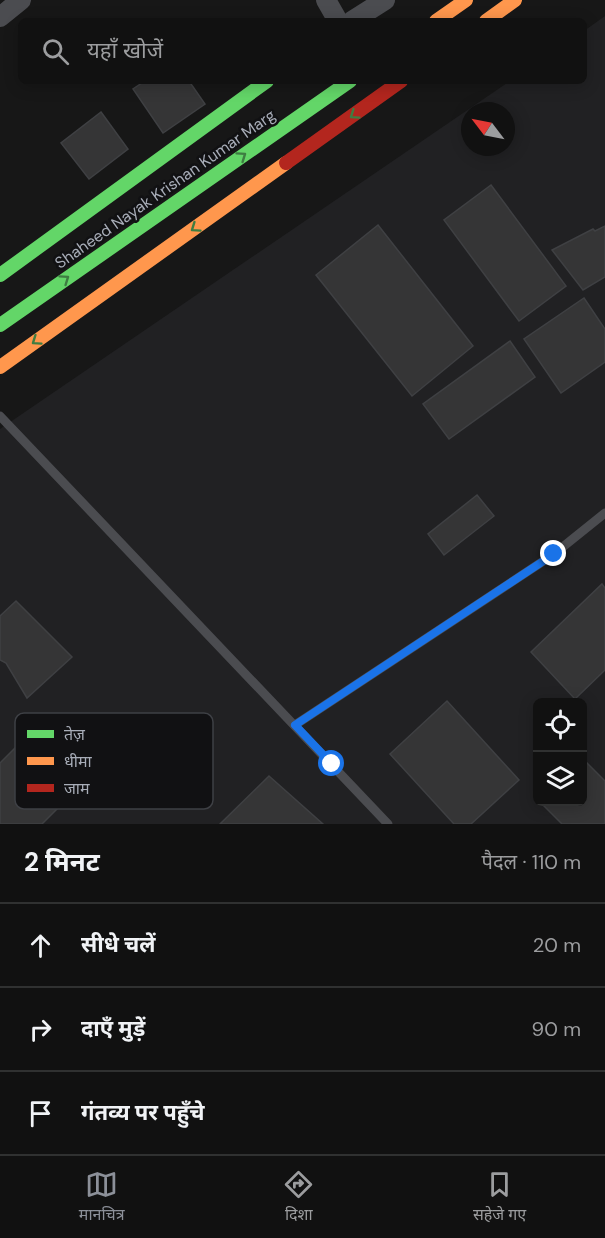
<!DOCTYPE html>
<html lang="hi">
<head>
<meta charset="utf-8">
<style>
	:root { --surface:#111; --page:#1a1a1a; --text:#f1f3f6; --muted:#9c9d9f; --line:#303131; --accent:#8c9099 }
	body { margin:0; font-family:"DM Sans","Noto Sans Devanagari",sans-serif; background:var(--page); color:var(--text) }
	.controls { position:absolute; right:18px; bottom:18px; display:grid; overflow:hidden; border-radius:9px; box-shadow:0 3px 15px #0003 }
	.controls button { width:54px; height:54px; display:grid; place-items:center; padding:0; border:0; border-bottom:2px solid var(--line); background:var(--surface); color:var(--text); font:30px sans-serif }
	.compass { position:absolute; left:461px; top:102px; width:54px; height:54px; border-radius:50%; background:var(--surface); box-shadow:0 3px 15px #0003; rotate:302deg }
	.stop { position:absolute; width:18px; height:18px; margin:-14px; border:4px solid #1a73e8; border-radius:50%; background:#fff }
	.stop.end { background:#1a73e8; border-color:#fff; box-shadow:0 2px 6px #0008 }
	.list { margin:0; padding:0; list-style:none }
	h2 { display:flex; justify-content:space-between; align-items:center; height:78px; margin:0; padding:0 24px; font-size:26px }
	h2 small { font-size:20px; font-weight:400; color:var(--muted) }
	.list li { display:grid; grid-template-columns:39px 1fr auto; gap:18px; align-items:center; box-sizing:border-box; height:84px; padding:0 24px; border-top:2px solid var(--line) }
	.list b { display:block; font-size:22px; white-space:nowrap }
	.list em { font-size:20px; font-style:normal; color:var(--muted) }
	.icon { flex:none; width:33px; height:33px; fill:none; stroke:currentColor; stroke-width:2; stroke-linecap:round; stroke-linejoin:round }
	.map { position:relative; flex:none; width:605px; height:824px; overflow:hidden }
	.search { position:absolute; background:var(--surface); box-shadow:0 3px 15px #0003; left:18px; right:18px; top:18px; height:66px; display:flex; align-items:center; gap:15px; box-sizing:border-box; padding:0 21px; border-radius:9px; color:var(--muted); font-size:22px }
	.sheet { height:330px; background:var(--surface) }
	nav { display:flex; justify-content:space-around; align-items:center; box-sizing:border-box; height:84px; border-top:2px solid var(--line); background:var(--surface); font-size:16px; color:var(--muted) }
	nav a { display:grid; justify-items:center; gap:3px }
	nav .on { color:var(--accent) }
	.map>svg:first-child { display:block }
</style>
</head>
<body>
<div class="map">
<svg width="605" height="824" viewBox="0 0 605 824">
	<rect width="100%" height="100%" fill="#171717"/>
	<!-- built -->
	<path fill="#212123" fill-rule="evenodd" d="M605,16V824H0V429L510,81H584V31ZM470,111H506V147H470ZM538,702H582V802H538Z"/>
	<!-- building -->
	<path fill="#353536" stroke="#3f4043" stroke-width="1.5" d="M145,81H189L205,104L163,133L133,89Z
		M101,112L128,149L89,179L61,143Z
		M491,185L566,286L519,321L444,220Z
		M378,225L473,346L412,396L316,275Z
		M605,226V277L583,290L552,250L593,229L595,231Z
		M584,298L605,329V362L561,393L524,339Z
		M510,341L535,377L449,439L423,404Z
		M477,495L494,516L444,555L428,534Z
		M602,584L605,588V670L575,699L531,652Z
		M16,601L72,657L27,698L6,663L0,660V616Z
		M447,701L519,780L471,824H454L390,754Z
		M26,737L77,789L42,824H0V763Z
		M582,758L605,781V824H562L540,802H582Z
		M269,776L323,824H220Z"/>
	<g fill="none" stroke-linecap="round" stroke-linejoin="round">
		<!-- lane -->
		<path stroke="#4b4c50" stroke-width="9" d="M0,416L388,824
			M295,725L554,554L605,513"/>
		<!-- street -->
		<path stroke="#4b4c50" stroke-width="20" d="M326,0L338,21
			M0,17L21,0
			M352,21L385,0"/>
		<!-- fast -->
		<path stroke="#63d668" stroke-width="14" d="M0,275L267,81
			M0,325L350,81"/>
		<!-- slow -->
		<path stroke="#ff974d" stroke-width="14" d="M436,21L466,0
			M486,21L515,0
			M0,367L286,163"/>
		<!-- jam -->
		<path stroke="#b3261e" stroke-width="14" d="M286,163L401,81"/>
	</g>
	<!-- one-way arrows -->
	<defs><path id="oneway-chevron" d="M-2-3.5L2.5 0L-2 3.5" fill="none" stroke-width="1.6" stroke-linecap="round" stroke-linejoin="round" transform="scale(1.5)"/></defs>
	<g stroke="#3e7d42">
		<use href="#oneway-chevron" transform="translate(354 115) rotate(145)"/>
		<use href="#oneway-chevron" transform="translate(242 156) rotate(-35)"/>
		<use href="#oneway-chevron" transform="translate(195 228) rotate(145)"/>
		<use href="#oneway-chevron" transform="translate(65 279) rotate(-35)"/>
		<use href="#oneway-chevron" transform="translate(36 341) rotate(145)"/>
	</g>
	<g fill="none" stroke-linecap="round" stroke-linejoin="round">
		<!-- route -->
		<path stroke="#1a73e8" stroke-width="8" d="M332,764L295,725L554,554"/>
	</g>
	<g text-anchor="middle" dominant-baseline="central" stroke-width="5" stroke-linejoin="round" paint-order="stroke">
		<!-- street labels -->
		<g font-size="16" fill="#a8adb8" stroke="#111113">
			<text transform="translate(165 189) rotate(-35)">Shaheed Nayak Krishan Kumar Marg</text>
		</g>
	</g>
	<!-- legend -->
	<rect x="15" y="713" width="198" height="96" rx="9" fill="#111113" stroke="#3e4045" stroke-width="1.5"/>
	<rect x="27" y="730" width="27" height="8" fill="#63d668"/>
	<rect x="27" y="757" width="27" height="8" fill="#ff974d"/>
	<rect x="27" y="784" width="27" height="8" fill="#b3261e"/>
	<g font-size="16" fill="#a8adb8">
		<text x="64" y="740">तेज़</text>
		<text x="64" y="767">धीमा</text>
		<text x="64" y="794">जाम</text>
	</g>
</svg>
<div class="controls">
<button><svg class="icon" aria-label="locate" viewBox="0 0 24 24"><circle cx="12" cy="12" r="6"/><path d="M12 2v4M12 18v4M2 12h4M18 12h4"/></svg></button>
<button><svg class="icon" aria-label="layers" viewBox="0 0 24 24"><path d="M12 4l9 5-9 5-9-5zM3 14l9 5 9-5"/></svg></button>
</div>
<svg class="compass" viewBox="-18 -18 36 36"><path d="M0-13l5 13h-10z" fill="#e53935"/><path d="M0 13l5-13h-10z" fill="#9c9d9f"/></svg>
<div class="stop" style="left:332px;top:764px"></div>
<div class="stop end" style="left:554px;top:554px"></div>
<div class="search"><svg class="icon" aria-label="search" viewBox="0 0 24 24"><circle cx="10" cy="10" r="6"/><path d="M15 15l6 6"/></svg>यहाँ खोजें</div>
</div>
<section class="sheet">
<h2>2 मिनट<small>पैदल · 110 m</small></h2>
<ul class="list">
<li><svg class="icon" aria-label="ahead" viewBox="0 0 24 24"><path d="M12 20V5M6 11l6-6 6 6"/></svg><div><b>सीधे चलें</b></div><em>20 m</em></li>
<li><svg class="icon" aria-label="right" viewBox="0 0 24 24"><path d="M7 20v-9h11M14 6l5 5-5 5"/></svg><div><b>दाएँ मुड़ें</b></div><em>90 m</em></li>
<li><svg class="icon" aria-label="arrive" viewBox="0 0 24 24"><path d="M6 21V4h12l-3 4 3 4H6"/></svg><div><b>गंतव्य पर पहुँचे</b></div></li>
</ul>
</section>
<nav>
<a class="on"><svg class="icon" aria-label="map" viewBox="0 0 24 24"><path d="M3 6l6-2 6 2 6-2v14l-6 2-6-2-6 2zM9 4v14M15 6v14"/></svg>मानचित्र</a>
<a><svg class="icon" aria-label="directions" viewBox="0 0 24 24"><path d="M12 3l9 9-9 9-9-9zM9 14v-3h6M13 9l2 2-2 2"/></svg>दिशा</a>
<a><svg class="icon" aria-label="saved" viewBox="0 0 24 24"><path d="M7 4h10v16l-5-4-5 4z"/></svg>सहेजे गए</a>
</nav>
</body>
</html>
